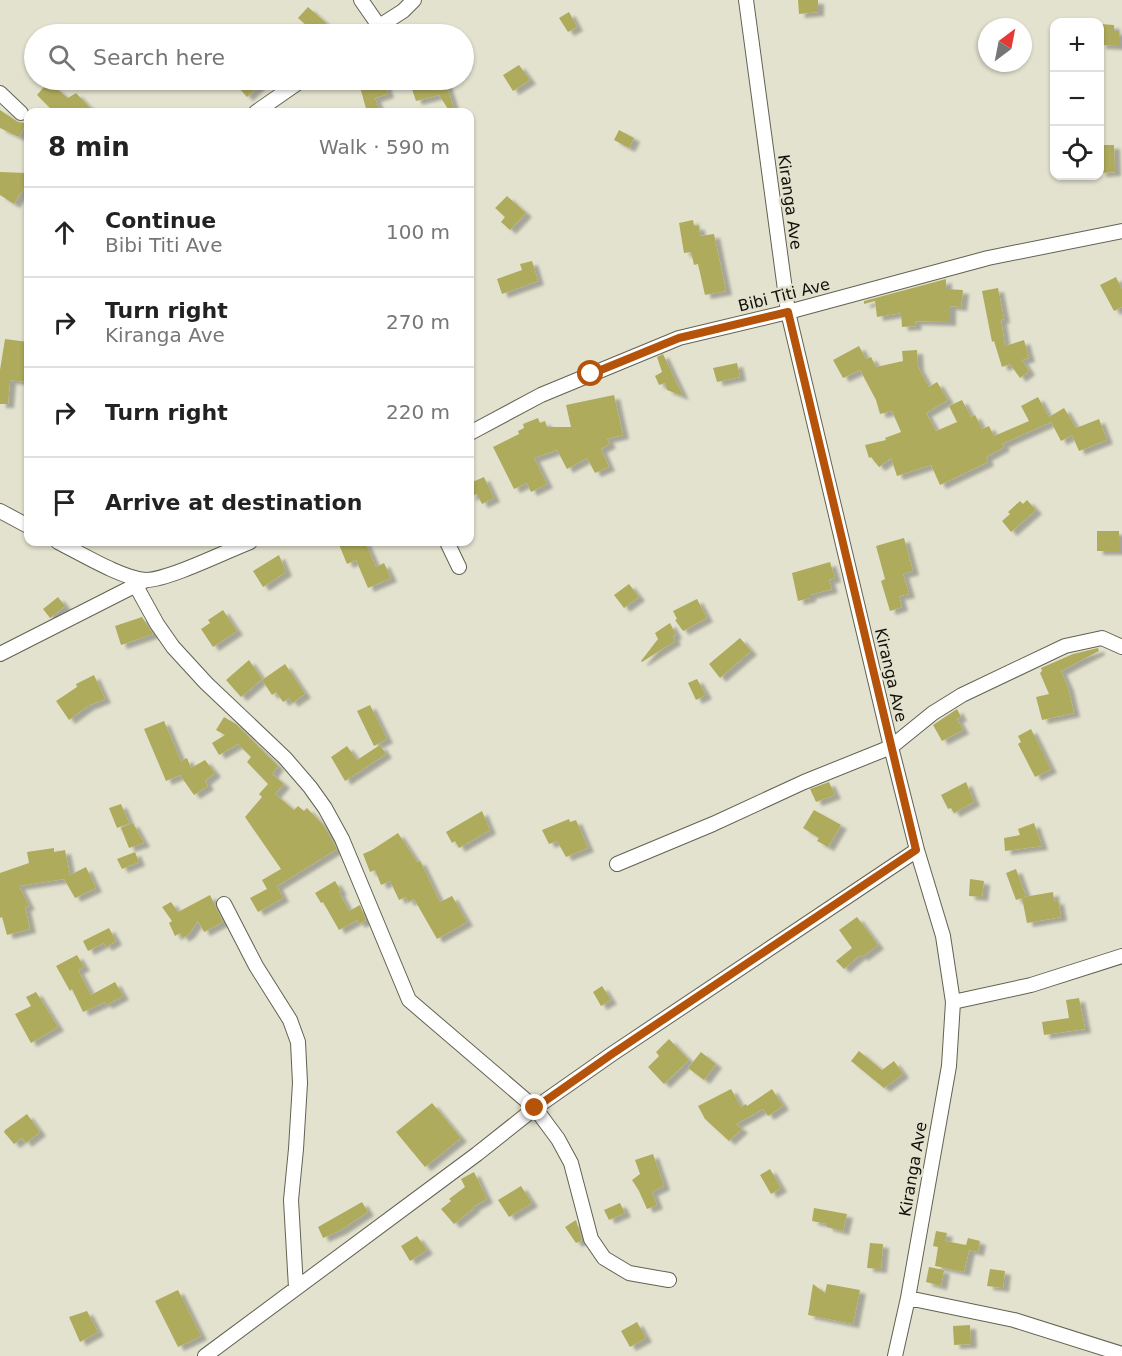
<!DOCTYPE html>
<html lang="en">
<head>
<meta charset="utf-8">
<style>
	:root { --surface:#fff; --page:#f2f2f2; --text:#222; --muted:#767676; --line:#e0e0e0 }
	body { margin:0; font-family:"DejaVu Sans",sans-serif; background:var(--page); color:var(--text) }
	.controls { position:absolute; right:18px; top:18px; display:grid; overflow:hidden; border-radius:12px; box-shadow:0 2px 4px #0004 }
	.controls button { width:54px; height:54px; display:grid; place-items:center; padding:0; border:0; border-bottom:2px solid var(--line); background:var(--surface); color:var(--text); font:30px sans-serif }
	.compass { position:absolute; left:978px; top:18px; width:54px; height:54px; border-radius:50%; background:var(--surface); box-shadow:0 2px 4px #0004; rotate:32deg }
	.stop { position:absolute; width:18px; height:18px; margin:-14px; border:4px solid #b45309; border-radius:50%; background:#fff }
	.stop.end { background:#b45309; border-color:#fff; box-shadow:0 2px 6px #0008 }
	.list { margin:0; padding:0; list-style:none }
	h2 { display:flex; justify-content:space-between; align-items:center; height:78px; margin:0; padding:0 24px; font-size:26px }
	h2 small { font-size:20px; font-weight:400; color:var(--muted) }
	.list li { display:grid; grid-template-columns:39px 1fr auto; gap:18px; align-items:center; box-sizing:border-box; height:90px; padding:0 24px; border-top:2px solid var(--line) }
	.list b { display:block; font-size:22px; white-space:nowrap }
	.list p { margin:0; font-size:20px; white-space:nowrap; color:var(--muted) }
	.list em { font-size:20px; font-style:normal; color:var(--muted) }
	.icon { flex:none; width:33px; height:33px; fill:none; stroke:currentColor; stroke-width:2; stroke-linecap:round; stroke-linejoin:round }
	.map { position:relative; flex:none; width:1122px; height:1356px; overflow:hidden }
	.search { position:absolute; background:var(--surface); box-shadow:0 2px 4px #0004; left:24px; top:24px; width:450px; height:66px; display:flex; align-items:center; gap:15px; box-sizing:border-box; padding:0 21px; border-radius:33px; color:var(--muted); font-size:22px }
	.panel { position:absolute; background:var(--surface); box-shadow:0 2px 4px #0004; left:24px; top:108px; width:450px; height:438px; border-radius:12px }
	.map>svg:first-child { display:block }
</style>
</head>
<body>
<div class="map">
<svg width="1122" height="1356" viewBox="0 0 1122 1356">
	<defs>
		<filter id="shadow"><feDropShadow dx="6" dy="4" stdDeviation="1.5" flood-color="#0004"/></filter>
	</defs>
	<rect width="100%" height="100%" fill="#e3e2cf"/>
	<!-- building -->
	<path fill="#afab5b" filter="url(#shadow)" d="M798,0H818V12L799,14Z
		M308,7L325,22L334,34H316L298,18Z
		M569,12L577,27L568,32L559,18Z
		M1100,24L1114,25V31H1119V46L1100,45Z
		M519,65L530,80L513,91L503,75Z
		M232,80H255L260,85L247,97Z
		M358,80H384L388,94L375,98L380,112H367Z
		M409,80H445L455,112H450L439,95L416,101Z
		M48,82L68,98L76,93L94,112H54L37,95Z
		M0,110L18,122L26,123L19,137L0,128Z
		M619,130L634,138L629,148L614,140Z
		M1100,145H1114L1115,172L1100,173Z
		M0,172L27,173V189L24,188L14,204L0,195Z
		M507,196L526,213L510,230L501,222L505,217L495,208Z
		M693,220L694,226H699L700,236L714,234L726,291L705,295L698,264L694,265L691,252L684,253L679,223Z
		M532,261L538,281L502,294L497,279L522,270L520,264Z
		M1116,277L1122,289V307L1114,311L1100,285Z
		M946,279V289L963,290L961,307L950,306V322L915,321L916,326L902,327L901,313L877,317L875,301L864,304V301Z
		M998,288L1004,319L1001,320L1005,346L1024,340L1029,358L1022,360L1029,371L1020,378L1010,364L1002,367L994,341L992,342L982,291Z
		M5,339L28,342V382L10,380L8,404H0V370Z
		M859,346L866,359L871,357L876,367L903,361L902,351L917,350L918,367L929,387L937,382L948,400L926,413L936,431L957,422L949,406L962,400L971,417L975,415L982,429L989,426L994,436L1029,421L1021,406L1038,397L1049,417L1064,408L1076,428L1099,419L1107,440L1079,451L1072,435L1061,441L1051,422L1002,444L1004,447L986,457L988,462L940,485L931,465L897,476L891,458L879,467L871,457L869,458L865,445L886,440L885,438L901,432L892,411L880,414L876,400L860,370L843,378L833,360Z
		M663,354L670,369L683,396L667,390L665,383L659,385L655,376L662,372L657,357Z
		M737,363L740,377L717,382L713,368Z
		M614,395L623,435L607,439L610,444L601,449L609,467L595,473L587,458L567,469L557,450L534,458L547,484L531,492L527,483L514,489L493,447L519,434L518,431L524,428L523,424L538,418L540,423L545,421L547,427H571L566,405Z
		M484,477L494,498L482,504L477,494L470,497V483Z
		M1027,500L1036,510L1011,532L1002,521L1010,514L1008,512L1020,501L1023,504Z
		M1097,531H1119V551H1097Z
		M904,538L913,571L903,574L909,594L899,596L902,607L890,611L881,581L885,579L876,546Z
		M338,542H365L376,567L384,563L391,578L368,588L356,560L347,564Z
		M279,555L286,572L263,587L253,571Z
		M830,562L835,578L829,580L832,589L810,595V598L798,601L792,573Z
		M629,584L639,597L624,608L614,595Z
		M58,597L65,606L50,618L43,609Z
		M697,599L707,618L683,631L675,620L677,619L673,611Z
		M223,610L237,631L213,647L201,629L210,623L208,620Z
		M142,617L153,634L121,645L115,626Z
		M670,623L676,635L673,636L675,641L642,662L641,661L658,639L655,633Z
		M740,638L751,651L720,678L709,664Z
		M1098,648L1099,651L1061,671L1068,687L1074,713L1042,720L1036,697L1049,694L1040,673L1042,671L1041,668L1073,654Z
		M249,660L262,679L241,697L226,680Z
		M285,664L305,694L292,703L289,698L283,702L276,692L272,695L262,680Z
		M94,675L105,699L88,706L69,720L56,701L77,687L76,684Z
		M697,679L706,695L696,700L688,683Z
		M370,705L387,739L374,746L357,711Z
		M957,709L961,717L957,719L963,730L942,741L933,725Z
		M224,717L236,724L278,766L272,774L284,784L275,794L294,810L298,806L304,811L307,808L324,826L337,849L277,886L283,898L258,912L250,898L267,889L262,880L281,869L245,817L262,797L259,794L268,784L247,762L251,757L238,744L219,755L212,743L225,735L216,730Z
		M164,721L181,761L187,758L191,768L205,760L215,773L205,781L208,786L194,795L180,775L166,781L144,729Z
		M1031,729L1051,769L1035,777L1018,744L1021,742L1018,736Z
		M380,745L386,754L345,781L331,757L347,746L357,760Z
		M829,782L835,795L816,802L810,789Z
		M966,782L974,802L954,813L951,808L948,809L941,795Z
		M121,804L129,823L117,828L109,808Z
		M814,810L841,825L828,847L817,841L819,838L803,828Z
		M482,811L490,830L459,848L455,841L452,843L446,832Z
		M569,819L570,822L576,820L588,848L566,857L557,841L549,844L542,830Z
		M133,823L144,843L129,848L121,828Z
		M1034,823L1042,846L1005,851L1004,838L1020,835L1018,829Z
		M398,833L417,862L420,861L440,902L452,896L467,922L437,939L414,899L408,902L406,897L399,900L390,881L381,885L375,870L370,872L363,854L372,850Z
		M54,848V852L65,850L70,875L86,867L96,888L75,898L64,879L19,886L29,906L25,907L30,929L7,935L2,917L0,918V873L29,863L27,852Z
		M135,852L139,862L122,869L117,859Z
		M1016,869L1026,896L1024,897L1053,892L1054,901L1058,900L1061,917L1027,923L1022,898L1016,900L1006,873Z
		M970,879L984,881L982,897L969,896Z
		M335,881L341,891L339,892L349,911L360,905L366,920L359,924L357,920L339,930L323,902L321,903L315,893Z
		M210,895L223,922L204,932L198,921L191,931L190,930L191,932L183,938L180,933L175,936L169,923L172,921L162,907L171,902L178,912Z
		M857,917L878,945L862,957L860,955L844,969L836,961L852,948L839,930Z
		M109,928L116,941L106,947L104,943L88,951L83,941Z
		M77,955L84,967L78,970L91,995L115,982L123,996L106,1005L105,1002L83,1012L72,989L70,991L56,966Z
		M602,986L611,1000L601,1006L593,992Z
		M36,992L58,1027L31,1043L15,1014L31,1006L26,997Z
		M1079,998L1085,1029L1044,1035L1042,1022L1069,1018L1066,1000Z
		M669,1039L689,1060L664,1084L648,1067L659,1056L656,1052Z
		M859,1051L882,1070L894,1061L903,1074L884,1088L851,1061Z
		M701,1052L716,1064L704,1080L688,1068Z
		M731,1089L741,1107L746,1104L747,1106L772,1089L783,1106L768,1116L763,1109L736,1124L742,1129L729,1141L705,1119L698,1106Z
		M432,1103L461,1138L425,1167L396,1132Z
		M27,1114L40,1132L26,1143L22,1138L14,1144L4,1132L5,1130Z
		M653,1154L664,1186L652,1192L657,1205L647,1209L639,1191L632,1180L640,1174L635,1160Z
		M770,1169L781,1188L771,1194L760,1175Z
		M474,1172L487,1199L473,1207L474,1208L454,1224L441,1209L451,1201L449,1199L465,1187L461,1179Z
		M521,1186L532,1203L509,1217L498,1200Z
		M362,1202L368,1212L341,1230L323,1238L318,1227Z
		M620,1203L625,1213L609,1220L604,1210Z
		M814,1208L847,1214L843,1231L827,1227V1224L812,1221Z
		M576,1220L582,1240L576,1243L565,1227Z
		M936,1231L947,1233L945,1241L966,1245L968,1238L980,1241L978,1252L969,1250L964,1272L935,1266L938,1247L933,1246Z
		M417,1236L427,1250L410,1261L401,1246Z
		M870,1243L883,1244L881,1269L867,1268Z
		M929,1267L944,1270L941,1286L926,1282Z
		M990,1269L1005,1271L1003,1288L987,1286Z
		M813,1284L825,1293L827,1284L860,1290L853,1324L808,1315Z
		M178,1290L201,1336L178,1347L155,1301Z
		M87,1311L98,1332L80,1342L69,1317Z
		M637,1322L646,1338L630,1347L621,1331Z
		M970,1325L971,1344L954,1345L953,1326Z"/>
	<g fill="none" stroke-linecap="round" stroke-linejoin="round">
		<!-- street casing -->
		<g stroke="#626252" stroke-width="16">
			<path id="street" d="M361,0L379,26
				M746,0L788,312L891,747L917,850L943,936L953,1002L949,1066L908,1298L895,1356
				M367,34L403,11L414,0
				M0,93L21,113
				M256,112L302,80
				M470,433L541,395L679,338L788,312L988,258L1122,231
				M0,511L28,526
				M58,542C80,553 123,579 146,580C168,580 227,551 250,542
				M447,542L459,567
				M136,586L157,624L173,647L206,683L285,758L310,787L325,808L342,839L409,1000L535,1108L558,1139L571,1163L591,1239L604,1258L629,1273L669,1280
				M0,654L144,581
				M617,864L713,824L804,782L891,747L933,713L962,695L1065,646L1102,638L1122,647
				M224,904L256,966L290,1020L298,1042L300,1083L296,1149L291,1200L296,1288
				M953,1002L1031,985L1122,956
				M908,1298L1014,1320L1122,1354
				M205,1356L477,1154L535,1108L612,1054L917,850"/>
		</g>
		<!-- street -->
		<use href="#street" stroke="#fff" stroke-width="14"/>
	</g>
	<g fill="none" stroke-linecap="round" stroke-linejoin="round">
		<!-- route -->
		<path stroke="#b45309" stroke-width="8" d="M535,1108L612,1054L916,850L788,312L679,338L591,374"/>
	</g>
	<g text-anchor="middle" dominant-baseline="central" stroke-width="5" stroke-linejoin="round" paint-order="stroke">
		<!-- street labels -->
		<g font-size="16" fill="#101009" stroke="#e3e2cf">
			<text transform="translate(790 202) rotate(82)">Kiranga Ave</text>
			<text transform="translate(784 295) rotate(-14)">Bibi Titi Ave</text>
			<text transform="translate(891 675) rotate(77)">Kiranga Ave</text>
			<text transform="translate(913 1169) rotate(-80)">Kiranga Ave</text>
		</g>
	</g>
</svg>
<div class="controls">
<button>+</button>
<button>−</button>
<button><svg class="icon" aria-label="locate" viewBox="0 0 24 24"><circle cx="12" cy="12" r="6"/><path d="M12 2v4M12 18v4M2 12h4M18 12h4"/></svg></button>
</div>
<svg class="compass" viewBox="-18 -18 36 36"><path d="M0-13l5 13h-10z" fill="#e53935"/><path d="M0 13l5-13h-10z" fill="#767676"/></svg>
<div class="stop" style="left:591px;top:374px"></div>
<div class="stop end" style="left:535px;top:1108px"></div>
<div class="search"><svg class="icon" aria-label="search" viewBox="0 0 24 24"><circle cx="10" cy="10" r="6"/><path d="M15 15l6 6"/></svg>Search here</div>
<section class="panel">
<h2>8 min<small>Walk · 590 m</small></h2>
<ul class="list">
<li><svg class="icon" aria-label="ahead" viewBox="0 0 24 24"><path d="M12 20V5M6 11l6-6 6 6"/></svg><div><b>Continue</b><p>Bibi Titi Ave</p></div><em>100 m</em></li>
<li><svg class="icon" aria-label="right" viewBox="0 0 24 24"><path d="M7 20v-9h11M14 6l5 5-5 5"/></svg><div><b>Turn right</b><p>Kiranga Ave</p></div><em>270 m</em></li>
<li><svg class="icon" aria-label="right" viewBox="0 0 24 24"><path d="M7 20v-9h11M14 6l5 5-5 5"/></svg><div><b>Turn right</b></div><em>220 m</em></li>
<li><svg class="icon" aria-label="arrive" viewBox="0 0 24 24"><path d="M6 21V4h12l-3 4 3 4H6"/></svg><div><b>Arrive at destination</b></div></li>
</ul>
</section>
</div>
</body>
</html>
